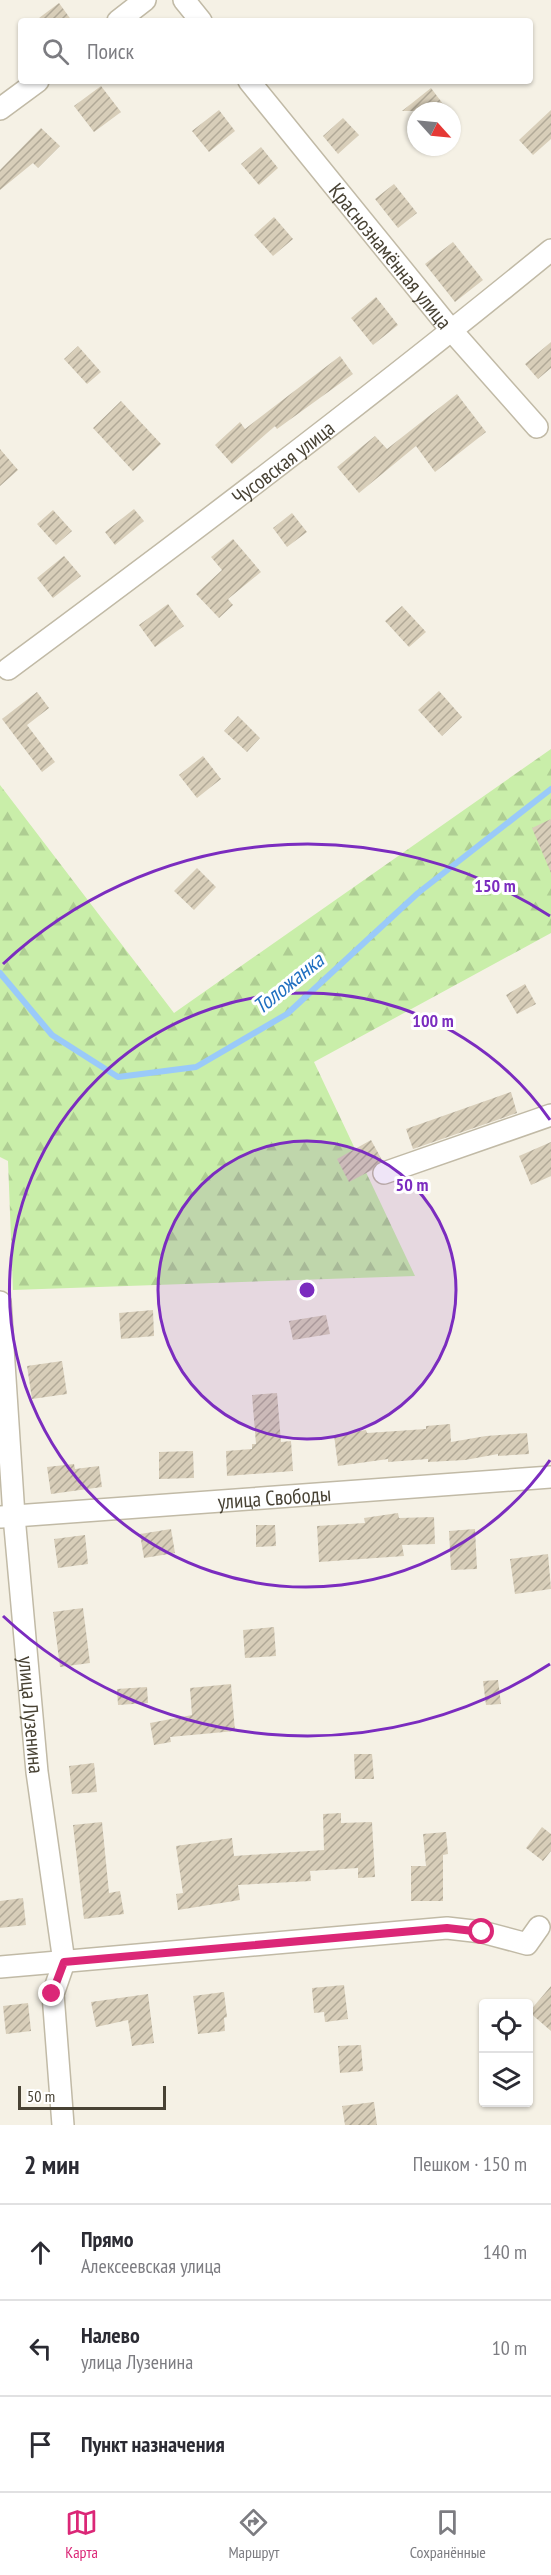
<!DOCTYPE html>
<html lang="ru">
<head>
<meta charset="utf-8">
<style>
	:root { --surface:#fff; --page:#f7f7f7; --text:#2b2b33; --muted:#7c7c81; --line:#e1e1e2; --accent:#db2777 }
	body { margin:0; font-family:"PT Sans Narrow",sans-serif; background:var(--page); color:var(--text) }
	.controls { position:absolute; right:18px; bottom:18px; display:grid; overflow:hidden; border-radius:6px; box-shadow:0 2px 4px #0004 }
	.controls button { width:54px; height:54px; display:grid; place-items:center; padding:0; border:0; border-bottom:2px solid var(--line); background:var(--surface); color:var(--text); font:30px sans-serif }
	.compass { position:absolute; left:407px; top:102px; width:54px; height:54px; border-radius:50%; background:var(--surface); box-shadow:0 2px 4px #0004; rotate:117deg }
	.scale { position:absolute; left:18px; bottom:15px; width:148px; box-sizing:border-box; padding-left:6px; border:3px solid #484234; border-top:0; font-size:16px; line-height:21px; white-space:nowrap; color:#484234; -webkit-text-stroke:4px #fff; paint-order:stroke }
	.stop { position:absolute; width:18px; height:18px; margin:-14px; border:4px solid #db2777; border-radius:50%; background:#fff }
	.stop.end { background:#db2777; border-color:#fff; box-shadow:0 2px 6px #0008 }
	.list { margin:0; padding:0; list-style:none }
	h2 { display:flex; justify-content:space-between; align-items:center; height:78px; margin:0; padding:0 24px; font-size:26px }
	h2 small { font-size:20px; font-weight:400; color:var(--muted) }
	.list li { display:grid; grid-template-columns:39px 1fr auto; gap:18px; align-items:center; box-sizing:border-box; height:96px; padding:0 24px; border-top:2px solid var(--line) }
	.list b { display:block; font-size:22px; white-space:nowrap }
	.list p { margin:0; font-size:20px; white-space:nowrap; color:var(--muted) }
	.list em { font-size:20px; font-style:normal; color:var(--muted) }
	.icon { flex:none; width:33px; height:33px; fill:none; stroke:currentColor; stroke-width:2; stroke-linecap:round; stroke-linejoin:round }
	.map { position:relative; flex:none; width:551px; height:2125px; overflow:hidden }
	.search { position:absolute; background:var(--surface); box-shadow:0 2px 4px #0004; left:18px; right:18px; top:18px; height:66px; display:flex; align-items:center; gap:15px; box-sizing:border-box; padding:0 21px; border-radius:6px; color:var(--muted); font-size:22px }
	.sheet { height:366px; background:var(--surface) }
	nav { display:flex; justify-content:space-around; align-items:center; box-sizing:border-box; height:84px; border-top:2px solid var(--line); background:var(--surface); font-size:16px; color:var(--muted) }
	nav a { display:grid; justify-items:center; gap:3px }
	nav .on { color:var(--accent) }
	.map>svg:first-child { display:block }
</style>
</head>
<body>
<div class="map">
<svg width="551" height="2125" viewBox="0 0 551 2125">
	<defs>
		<pattern id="forest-firs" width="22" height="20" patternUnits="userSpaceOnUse" patternTransform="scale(1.5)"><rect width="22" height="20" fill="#c9eea9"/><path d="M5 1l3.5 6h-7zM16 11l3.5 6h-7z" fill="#aecd92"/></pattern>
		<pattern id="building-hatch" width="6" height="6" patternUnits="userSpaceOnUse" patternTransform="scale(1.5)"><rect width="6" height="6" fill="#d8ceb9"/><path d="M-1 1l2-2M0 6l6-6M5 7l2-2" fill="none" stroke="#b1a997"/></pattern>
	</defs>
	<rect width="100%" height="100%" fill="#f5f1e5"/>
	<!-- forest -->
	<path fill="url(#forest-firs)" d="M551,749V933L314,1062L415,1276L13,1290L8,1161L0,1157V785L174,1013Z"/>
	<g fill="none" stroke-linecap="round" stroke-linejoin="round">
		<!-- stream -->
		<path stroke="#9acaf9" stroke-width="6" d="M0,973L52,1035L118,1077L196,1067L287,1014L418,893L551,789"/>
	</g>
	<!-- building -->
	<path fill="url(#building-hatch)" d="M59,3L72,21H35Z
		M101,86L121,112L94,132L74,106Z
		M431,88L443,104L434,111H402Z
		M219,110L235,131L209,152L192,131Z
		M551,110V139L533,155L519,140Z
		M343,118L359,135L338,154L323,136Z
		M41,128L60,146L38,168L33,163L0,190V170Z
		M261,147L278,168L259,185L241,164Z
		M394,184L417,213L398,228L375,199Z
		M274,217L293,239L273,256L254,235Z
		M453,242L483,280L455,302L425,264Z
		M376,297L398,325L373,345L351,318Z
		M551,342V368L538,379L525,364Z
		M78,346L101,372L87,384L64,359Z
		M340,356L353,374L277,429L275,426L232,464L215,445L240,422L245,429Z
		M457,394L486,432L435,472L416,446L359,493L337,467L375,436L387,449Z
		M121,401L161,444L133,471L93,428Z
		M0,449L18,470L0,486Z
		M134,509L144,521L115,545L105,532Z
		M53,510L72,531L56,545L37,524Z
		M292,513L307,532L287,547L273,528Z
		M233,539L261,572L228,599L233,605L219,618L196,594L222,570L211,557Z
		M64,556L81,576L53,598L37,578Z
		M168,604L184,626L155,647L139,625Z
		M402,606L426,632L409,647L385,621Z
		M439,691L462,717L442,736L418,710Z
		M37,692L49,708L27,725L55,762L42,772L2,719Z
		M238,716L260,738L247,752L224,731Z
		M203,756L221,779L197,798L179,775Z
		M551,819V873L532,828Z
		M197,868L216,887L194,910L174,891Z
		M525,984L536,1004L517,1014L506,995Z
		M511,1092L517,1113L413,1149L406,1129Z
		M371,1140L382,1160L372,1170L349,1182L337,1159Z
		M551,1142V1176L531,1185L519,1156Z
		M153,1310L154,1336L121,1339L119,1313Z
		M326,1315L330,1334L293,1340L289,1321Z
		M62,1361L67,1394L32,1399L27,1366Z
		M277,1393L281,1442L291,1441L293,1471L227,1476L226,1451L252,1449V1444H256L252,1395Z
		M450,1424L451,1442L486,1436L527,1433L529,1454L498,1456V1454L465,1460L428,1462V1459L388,1462V1459L338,1466L334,1435L366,1430L367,1433L426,1429V1426Z
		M193,1451L194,1478L159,1479V1452Z
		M74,1464L75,1469L99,1466L102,1487L51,1494L47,1467Z
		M398,1513L399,1518L434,1517L435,1544L402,1545L404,1556L319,1562L317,1526L365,1523L364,1518Z
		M256,1525H275L276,1546L256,1547Z
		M171,1529L175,1553L144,1558L140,1534Z
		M475,1529L477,1569L451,1570L449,1531Z
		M85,1535L88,1564L58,1568L54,1539Z
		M548,1554L551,1589L515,1594L510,1559Z
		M83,1608L90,1663L60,1667L53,1612Z
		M274,1627L276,1656L245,1658L243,1630Z
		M498,1680L501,1704L486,1705L483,1681Z
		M231,1684L235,1731L170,1737L171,1742L154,1745L150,1723L192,1715L190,1688Z
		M147,1687L148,1703L118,1705L117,1689Z
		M354,1754H372L374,1779H355Z
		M94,1763L97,1792L72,1794L69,1766Z
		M341,1813V1823L372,1822L375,1877L358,1878V1868L310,1871L311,1881L238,1885L240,1900L178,1910L176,1894L183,1893L176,1846L232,1838L234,1856L324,1850L323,1814Z
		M102,1822L109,1893L120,1891L124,1914L84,1919L73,1825Z
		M542,1827L551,1834V1851L543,1861L526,1848Z
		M446,1832L448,1854L443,1855V1901H411V1866H426L423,1834Z
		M23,1898L26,1925L0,1928V1901Z
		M344,1985L348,2019L325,2022L324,2012L314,2013L312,1988Z
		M551,1986V2031L529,2012Z
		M224,1992L227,2017L224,2018L225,2031L198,2034L193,1996Z
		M148,1994L154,2043L132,2046L128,2020L96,2027L91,2002Z
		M28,2003L31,2031L6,2034L3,2006Z
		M361,2045L363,2071L340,2073L338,2046Z
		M374,2102L377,2125H345L342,2106Z"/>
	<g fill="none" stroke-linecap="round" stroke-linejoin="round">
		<!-- minor casing -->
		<g stroke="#c1baa6" stroke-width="24">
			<g id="minor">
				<path d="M184,0L201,21"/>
				<path d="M118,21L145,0"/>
				<path id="s1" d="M249,81L452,331L537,427"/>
				<path d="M0,109L38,81"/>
				<path id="s2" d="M8,669C192,533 374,395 551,250"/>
				<path d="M384,1173L551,1115"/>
				<path id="s3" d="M0,1302L14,1516L37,1772L64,1962L53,1994L63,2125"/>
				<path id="s4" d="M1,1517L551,1477"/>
				<path d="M0,1967L447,1928L482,1932L527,1944L539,1927"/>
			</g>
		</g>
		<!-- minor -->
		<use href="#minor" stroke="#fff" stroke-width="21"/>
	</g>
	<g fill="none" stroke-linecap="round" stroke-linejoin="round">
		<!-- route -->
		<path stroke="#db2777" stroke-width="8" d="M52,1994L64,1962L447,1928L482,1932"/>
	</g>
	<!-- distance rings -->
	<circle cx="307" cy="1290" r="149" fill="#7b2cbf" fill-opacity=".12"/>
	<g fill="none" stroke="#7b2cbf" stroke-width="3">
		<circle cx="307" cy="1290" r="149"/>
		<path d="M550 1460A297 297 0 1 1 550 1120"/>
		<path d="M550 1664A446 446 0 0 1 3 1616M3 964A446 446 0 0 1 550 916"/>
	</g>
	<g text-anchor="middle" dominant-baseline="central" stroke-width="6" stroke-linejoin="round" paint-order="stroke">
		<!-- street labels -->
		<g font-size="21" fill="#484234" stroke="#fff">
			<text stroke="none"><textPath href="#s1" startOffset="225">Краснознамённая улица</textPath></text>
			<text stroke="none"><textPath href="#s2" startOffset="344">Чусовская улица</textPath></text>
			<text stroke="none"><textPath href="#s4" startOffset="274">улица Свободы</textPath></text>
			<text stroke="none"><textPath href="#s3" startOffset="414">улица Лузенина</textPath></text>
		</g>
		<!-- water labels -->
		<g font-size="22" font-style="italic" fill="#206fc0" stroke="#fff">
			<text transform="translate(288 983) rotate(-39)">Толожанка</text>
		</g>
	</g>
	<circle cx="307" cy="1290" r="9" fill="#7b2cbf" stroke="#fff" stroke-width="3"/>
	<g font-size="18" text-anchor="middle" font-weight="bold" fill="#7b2cbf" stroke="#fff" stroke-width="6" stroke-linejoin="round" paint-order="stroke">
		<text x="495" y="892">150 m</text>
		<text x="433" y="1027">100 m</text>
		<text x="412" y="1191">50 m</text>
	</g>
</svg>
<div class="controls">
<button><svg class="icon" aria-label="locate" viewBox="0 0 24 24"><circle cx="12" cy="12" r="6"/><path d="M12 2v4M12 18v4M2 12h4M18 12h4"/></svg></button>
<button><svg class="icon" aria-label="layers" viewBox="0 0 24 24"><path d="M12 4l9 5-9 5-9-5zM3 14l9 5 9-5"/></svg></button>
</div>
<svg class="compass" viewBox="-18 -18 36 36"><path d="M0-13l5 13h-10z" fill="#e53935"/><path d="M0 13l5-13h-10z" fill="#7c7c81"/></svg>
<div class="scale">50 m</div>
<div class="stop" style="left:482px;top:1932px"></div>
<div class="stop end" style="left:52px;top:1994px"></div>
<div class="search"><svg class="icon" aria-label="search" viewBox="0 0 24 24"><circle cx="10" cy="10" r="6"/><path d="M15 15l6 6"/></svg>Поиск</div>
</div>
<section class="sheet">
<h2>2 мин<small>Пешком · 150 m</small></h2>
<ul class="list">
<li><svg class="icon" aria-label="ahead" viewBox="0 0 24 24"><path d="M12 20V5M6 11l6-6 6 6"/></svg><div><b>Прямо</b><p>Алексеевская улица</p></div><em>140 m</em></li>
<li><svg class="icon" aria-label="left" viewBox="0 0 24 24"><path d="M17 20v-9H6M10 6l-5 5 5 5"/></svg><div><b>Налево</b><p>улица Лузенина</p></div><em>10 m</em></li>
<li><svg class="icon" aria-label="arrive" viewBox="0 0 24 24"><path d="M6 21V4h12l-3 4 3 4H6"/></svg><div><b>Пункт назначения</b></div></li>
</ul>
</section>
<nav>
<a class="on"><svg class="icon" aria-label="map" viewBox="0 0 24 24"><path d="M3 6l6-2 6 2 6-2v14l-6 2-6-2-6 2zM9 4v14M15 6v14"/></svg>Карта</a>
<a><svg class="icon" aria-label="directions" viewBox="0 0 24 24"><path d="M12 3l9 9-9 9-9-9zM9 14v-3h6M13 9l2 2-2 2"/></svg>Маршрут</a>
<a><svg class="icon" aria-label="saved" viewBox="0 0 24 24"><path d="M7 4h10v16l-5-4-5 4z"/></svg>Сохранённые</a>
</nav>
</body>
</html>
